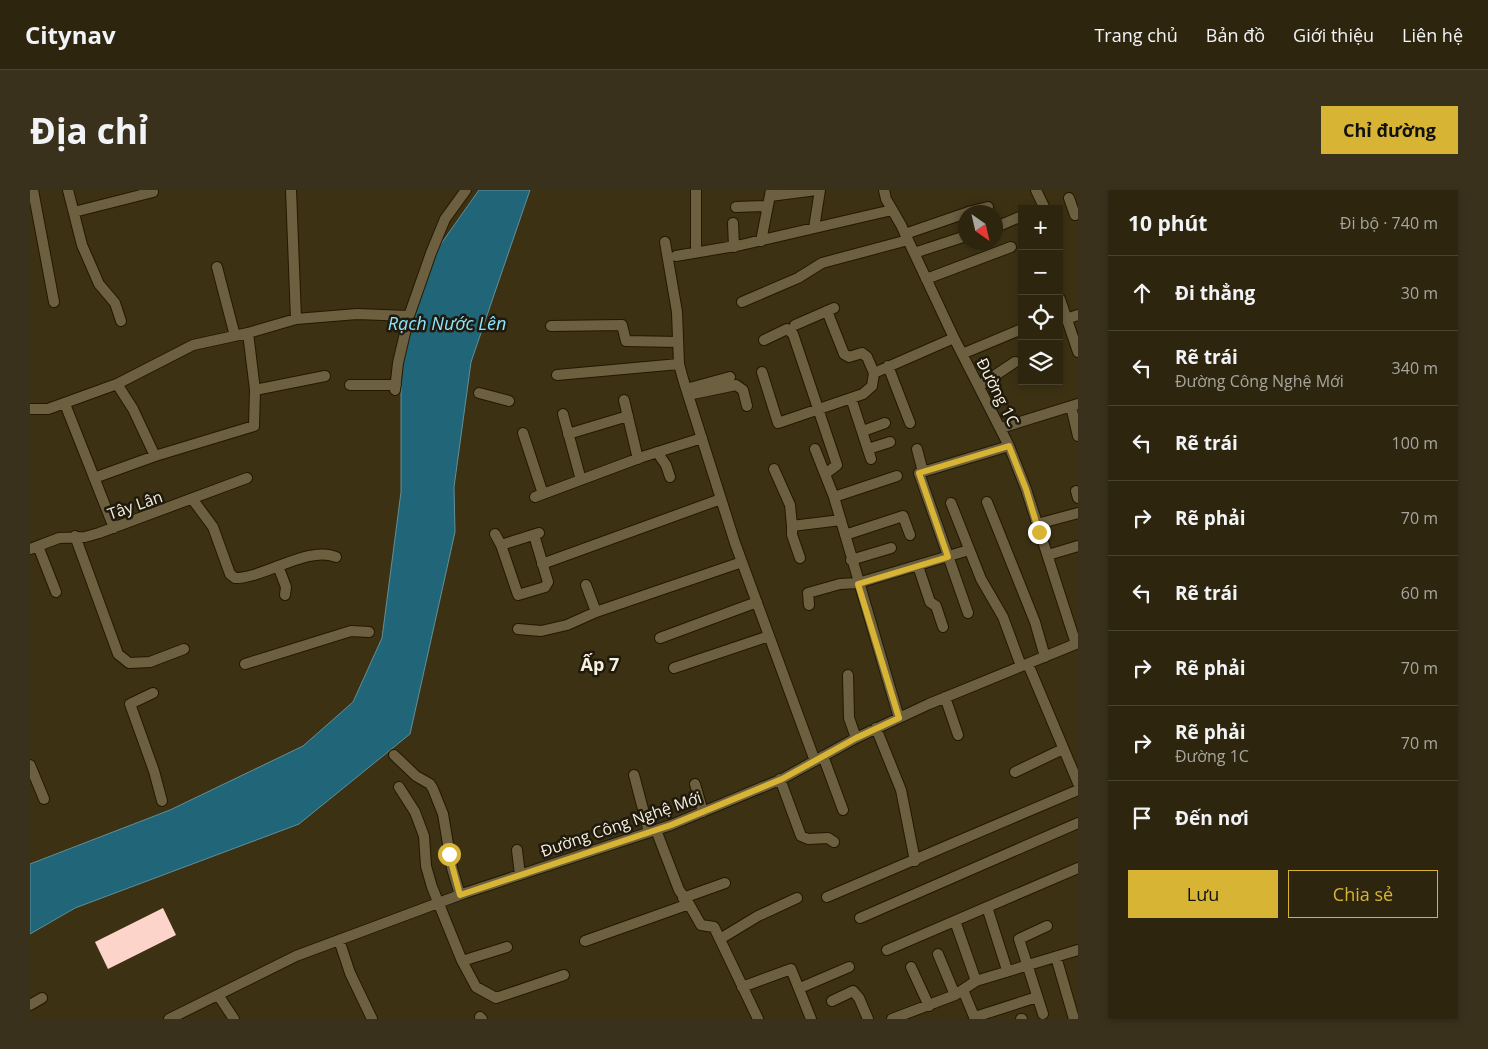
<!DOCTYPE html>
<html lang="vi">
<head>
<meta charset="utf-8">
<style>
	:root { --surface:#2d250e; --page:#39311c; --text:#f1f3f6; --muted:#a7a59e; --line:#48422e; --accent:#d8b434 }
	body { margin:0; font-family:"Open Sans",sans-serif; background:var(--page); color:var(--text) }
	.controls { position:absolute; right:15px; top:15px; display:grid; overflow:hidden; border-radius:0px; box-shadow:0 2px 8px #0003 }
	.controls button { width:45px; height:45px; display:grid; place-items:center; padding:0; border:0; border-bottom:1px solid var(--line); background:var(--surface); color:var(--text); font:25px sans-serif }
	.compass { position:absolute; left:928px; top:15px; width:45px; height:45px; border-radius:50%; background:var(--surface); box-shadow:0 2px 8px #0003; rotate:146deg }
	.stop { position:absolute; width:15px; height:15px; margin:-11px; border:4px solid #d8b434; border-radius:50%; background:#fff }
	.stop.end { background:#d8b434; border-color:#fff; box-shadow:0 1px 5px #0008 }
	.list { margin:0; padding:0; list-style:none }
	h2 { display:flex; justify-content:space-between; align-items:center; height:65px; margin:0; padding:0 20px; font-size:21px }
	h2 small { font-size:16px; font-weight:400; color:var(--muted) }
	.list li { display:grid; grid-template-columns:32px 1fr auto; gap:15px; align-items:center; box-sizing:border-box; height:75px; padding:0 20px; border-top:1px solid var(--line) }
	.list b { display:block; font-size:19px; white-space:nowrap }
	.list p { margin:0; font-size:16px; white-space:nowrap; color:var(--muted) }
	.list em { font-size:16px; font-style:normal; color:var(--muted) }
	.actions { display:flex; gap:10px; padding:15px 20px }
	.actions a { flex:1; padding:11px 0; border:1px solid var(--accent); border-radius:0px; text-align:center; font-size:18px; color:var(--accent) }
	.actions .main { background:var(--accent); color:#111 }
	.icon { flex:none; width:28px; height:28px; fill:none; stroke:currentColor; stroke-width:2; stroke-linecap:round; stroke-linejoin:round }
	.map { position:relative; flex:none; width:1048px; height:829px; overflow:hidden; border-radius:0px }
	header { display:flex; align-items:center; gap:30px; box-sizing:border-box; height:70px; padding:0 25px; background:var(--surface); border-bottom:1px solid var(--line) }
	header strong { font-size:24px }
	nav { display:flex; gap:28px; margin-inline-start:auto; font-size:18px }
	.intro { display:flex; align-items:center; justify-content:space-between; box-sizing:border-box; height:120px; padding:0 30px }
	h1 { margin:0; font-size:35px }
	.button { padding:12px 22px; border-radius:0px; background:var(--accent); color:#111; font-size:18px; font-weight:700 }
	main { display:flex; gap:30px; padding:0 30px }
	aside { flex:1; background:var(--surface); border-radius:0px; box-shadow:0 2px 8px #0003 }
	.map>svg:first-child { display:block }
</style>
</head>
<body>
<header>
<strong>Citynav</strong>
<nav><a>Trang chủ</a><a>Bản đồ</a><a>Giới thiệu</a><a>Liên hệ</a></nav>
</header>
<div class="intro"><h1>Địa chỉ</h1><a class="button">Chỉ đường</a></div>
<main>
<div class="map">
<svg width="1048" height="829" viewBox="0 0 1048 829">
	<rect width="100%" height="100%" fill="#3c3113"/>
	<!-- water -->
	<path fill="#216578" stroke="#618f97" d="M449,0H500L441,172L424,297L425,342L380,544L269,634L45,718L0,744V674L140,620L273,556L323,512L352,448L371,302V170L382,123L408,58Z"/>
	<!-- building -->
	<path fill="#fdd4ca" d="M133,718L146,745L78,779L65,752Z"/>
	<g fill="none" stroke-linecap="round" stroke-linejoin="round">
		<!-- minor casing -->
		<g stroke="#231900" stroke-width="12">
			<path id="minor" d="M3,0L24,112
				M38,0L52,55L69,94L85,113L91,131
				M261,0L266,129
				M666,0V62
				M854,0L856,9L871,35L924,148L979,256L996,299L1046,454
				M1006,0L1014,17
				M740,6L787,0
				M1039,8L1045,25
				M706,17L737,16
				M44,22L123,2
				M938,22L958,17
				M703,33L704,57
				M966,37L992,26
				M784,38L790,0
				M875,44L936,23
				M731,51L741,0
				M635,52L647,122L649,174L653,189L705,353L785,571
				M884,63L936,46
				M646,66L711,55L862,20
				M187,77L205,146
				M896,89L981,57
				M1030,109L1048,162
				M712,112L768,88L792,73L878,50
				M797,121L814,164L819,167L832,163L837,167L844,183
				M1036,129L1048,125
				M765,135L804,118
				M521,136L592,135L596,151L648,152
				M734,150L757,139L763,144L807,275L795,284
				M932,164L992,139
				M858,176L880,233
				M732,182L748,233L833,204L842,196L844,183L924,148
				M527,185L649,174
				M87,194L163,155L218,143L266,129L327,124L379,126
				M320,195H366
				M949,196L985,172
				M656,199L700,187
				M225,200L295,186
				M365,200L368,173L379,126L401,63L415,29L436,0
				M449,203L479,211
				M658,205L706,195L713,200L717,216
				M821,208L841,269
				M594,210L608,269
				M35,214L84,338
				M1041,216L1048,246
				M0,219H18L87,194L103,219L125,266L224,236L225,200L218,143
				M533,224L551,290
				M971,238L1048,214
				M833,241L855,233
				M493,243L513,304
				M538,244L598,226
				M785,259L804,307L869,528
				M838,259L860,252
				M887,259L893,282
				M627,262L636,275L640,287
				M744,279L760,315L762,336L811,330
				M64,288L125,266
				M1046,301L1048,308
				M505,307L612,267L672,248
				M804,307L867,286
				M163,310L183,337L200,384L205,388C235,388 278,355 306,367
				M957,312L1005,432L1015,467
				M921,313L951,389L973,427L991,476
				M1007,334L1048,323
				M762,336V345L770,368
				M465,344L471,355L488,405L515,397L518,392L504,345
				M815,345L873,326L880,345
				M45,346L88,464L99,473L120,472L154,459
				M471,355L509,343
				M8,356L26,402
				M0,359L29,348L55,347L69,343L217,288
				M1018,365L1048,356
				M821,370L861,358
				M512,374L691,309
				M248,376L256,397L255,405
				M888,376L900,412L906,416L913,437
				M556,395L566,422
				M779,415L778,403L810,394L828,393L939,360
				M938,423L889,283L979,256
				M488,439L511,441L537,435L566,422L712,372
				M630,448L727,412
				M215,474L321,441L339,442
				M998,474L1048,593
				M644,478L739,446
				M818,485L819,528L826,548
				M123,503L100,514L124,581L132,611
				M915,507L928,545
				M846,538L871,600L885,671
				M364,565L386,586L400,594L403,599L413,624L422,678L430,705
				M793,566L813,620
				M0,575L14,609
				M985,582L1033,559
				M604,585L619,642
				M750,589L771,646L778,649L798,648L804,652
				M665,594L673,622
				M369,597L385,622L394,646L396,676L402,697L432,771L446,797L466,808L534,785
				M626,640L649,700L659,714L671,735L684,737L728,829
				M487,660L490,685
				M797,707L1048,600
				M653,708L695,693
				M957,717L977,780
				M830,728L1048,633
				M925,731L946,791
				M690,749L728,726L767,708
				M309,750L320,783L342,829
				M555,751L659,714
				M857,760L1048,678
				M908,764L925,805
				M1026,767L1044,829
				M432,771L477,757
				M881,777L899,816
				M712,797L761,779L781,829
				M770,798L819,777
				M933,800L945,829
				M188,805L204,829
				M802,811L823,801L829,808L838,829
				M0,815L12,808
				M1013,824L989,749L1017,736
				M450,827L452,829
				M945,827L1007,807
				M139,829L266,766L435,703L641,635L752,589L826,548L899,514L1048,453
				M862,829L925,805L946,791L1048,760
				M991,829H992"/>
		</g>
		<!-- minor -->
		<use href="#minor" stroke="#6c6041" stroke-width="10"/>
	</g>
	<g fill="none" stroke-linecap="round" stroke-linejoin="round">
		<!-- route -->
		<path stroke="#d8b434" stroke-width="6" d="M419,664L430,705L641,635L752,589L826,548L869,528L828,394L918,367L889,283L979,256L996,299L1009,342"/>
	</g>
	<g text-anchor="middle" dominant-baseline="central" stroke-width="5" stroke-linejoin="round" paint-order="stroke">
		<!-- street labels -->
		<g font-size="16" fill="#f7f0df" stroke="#1f1a0d">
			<text transform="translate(968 202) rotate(63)">Đường 1C</text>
			<text transform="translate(105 315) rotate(-19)">Tây Lân</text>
			<text transform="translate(591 634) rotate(-19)">Đường Công Nghệ Mới</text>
		</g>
		<!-- water labels -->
		<g font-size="18" font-style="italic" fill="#8de4ff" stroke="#1f1a0d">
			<text x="417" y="133">Rạch Nước Lên</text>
		</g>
		<!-- neighbourhood labels -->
		<g font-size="18" font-weight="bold" fill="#f7f0df" stroke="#1f1a0d">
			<text x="570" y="474">Ấp 7</text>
		</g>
	</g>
</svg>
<div class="controls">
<button>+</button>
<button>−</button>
<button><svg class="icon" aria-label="locate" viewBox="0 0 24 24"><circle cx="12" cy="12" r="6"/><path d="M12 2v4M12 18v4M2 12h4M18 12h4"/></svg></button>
<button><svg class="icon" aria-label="layers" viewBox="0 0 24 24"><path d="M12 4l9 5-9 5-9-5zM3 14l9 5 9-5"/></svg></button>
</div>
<svg class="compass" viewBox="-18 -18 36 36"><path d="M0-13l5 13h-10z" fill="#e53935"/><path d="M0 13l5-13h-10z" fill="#a7a59e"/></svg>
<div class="stop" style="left:419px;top:664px"></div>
<div class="stop end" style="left:1009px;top:342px"></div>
</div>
<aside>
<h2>10 phút<small>Đi bộ · 740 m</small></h2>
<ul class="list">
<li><svg class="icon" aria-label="ahead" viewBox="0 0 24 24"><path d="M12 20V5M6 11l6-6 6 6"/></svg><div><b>Đi thẳng</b></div><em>30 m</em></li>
<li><svg class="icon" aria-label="left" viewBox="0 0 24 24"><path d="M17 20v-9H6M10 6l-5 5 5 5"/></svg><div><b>Rẽ trái</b><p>Đường Công Nghệ Mới</p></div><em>340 m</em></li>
<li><svg class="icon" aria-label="left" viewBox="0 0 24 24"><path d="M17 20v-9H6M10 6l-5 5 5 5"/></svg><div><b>Rẽ trái</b></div><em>100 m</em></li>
<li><svg class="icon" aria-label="right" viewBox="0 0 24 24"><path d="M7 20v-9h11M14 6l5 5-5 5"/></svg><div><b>Rẽ phải</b></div><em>70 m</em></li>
<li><svg class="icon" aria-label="left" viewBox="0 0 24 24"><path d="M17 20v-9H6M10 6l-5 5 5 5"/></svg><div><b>Rẽ trái</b></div><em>60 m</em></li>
<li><svg class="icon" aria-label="right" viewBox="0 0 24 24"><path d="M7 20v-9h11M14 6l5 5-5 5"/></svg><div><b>Rẽ phải</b></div><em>70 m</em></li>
<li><svg class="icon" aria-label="right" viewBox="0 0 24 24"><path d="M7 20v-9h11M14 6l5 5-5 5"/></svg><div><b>Rẽ phải</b><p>Đường 1C</p></div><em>70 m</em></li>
<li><svg class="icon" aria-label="arrive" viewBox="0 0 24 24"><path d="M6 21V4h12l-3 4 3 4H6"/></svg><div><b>Đến nơi</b></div></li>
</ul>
<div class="actions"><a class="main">Lưu</a><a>Chia sẻ</a></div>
</aside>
</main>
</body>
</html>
